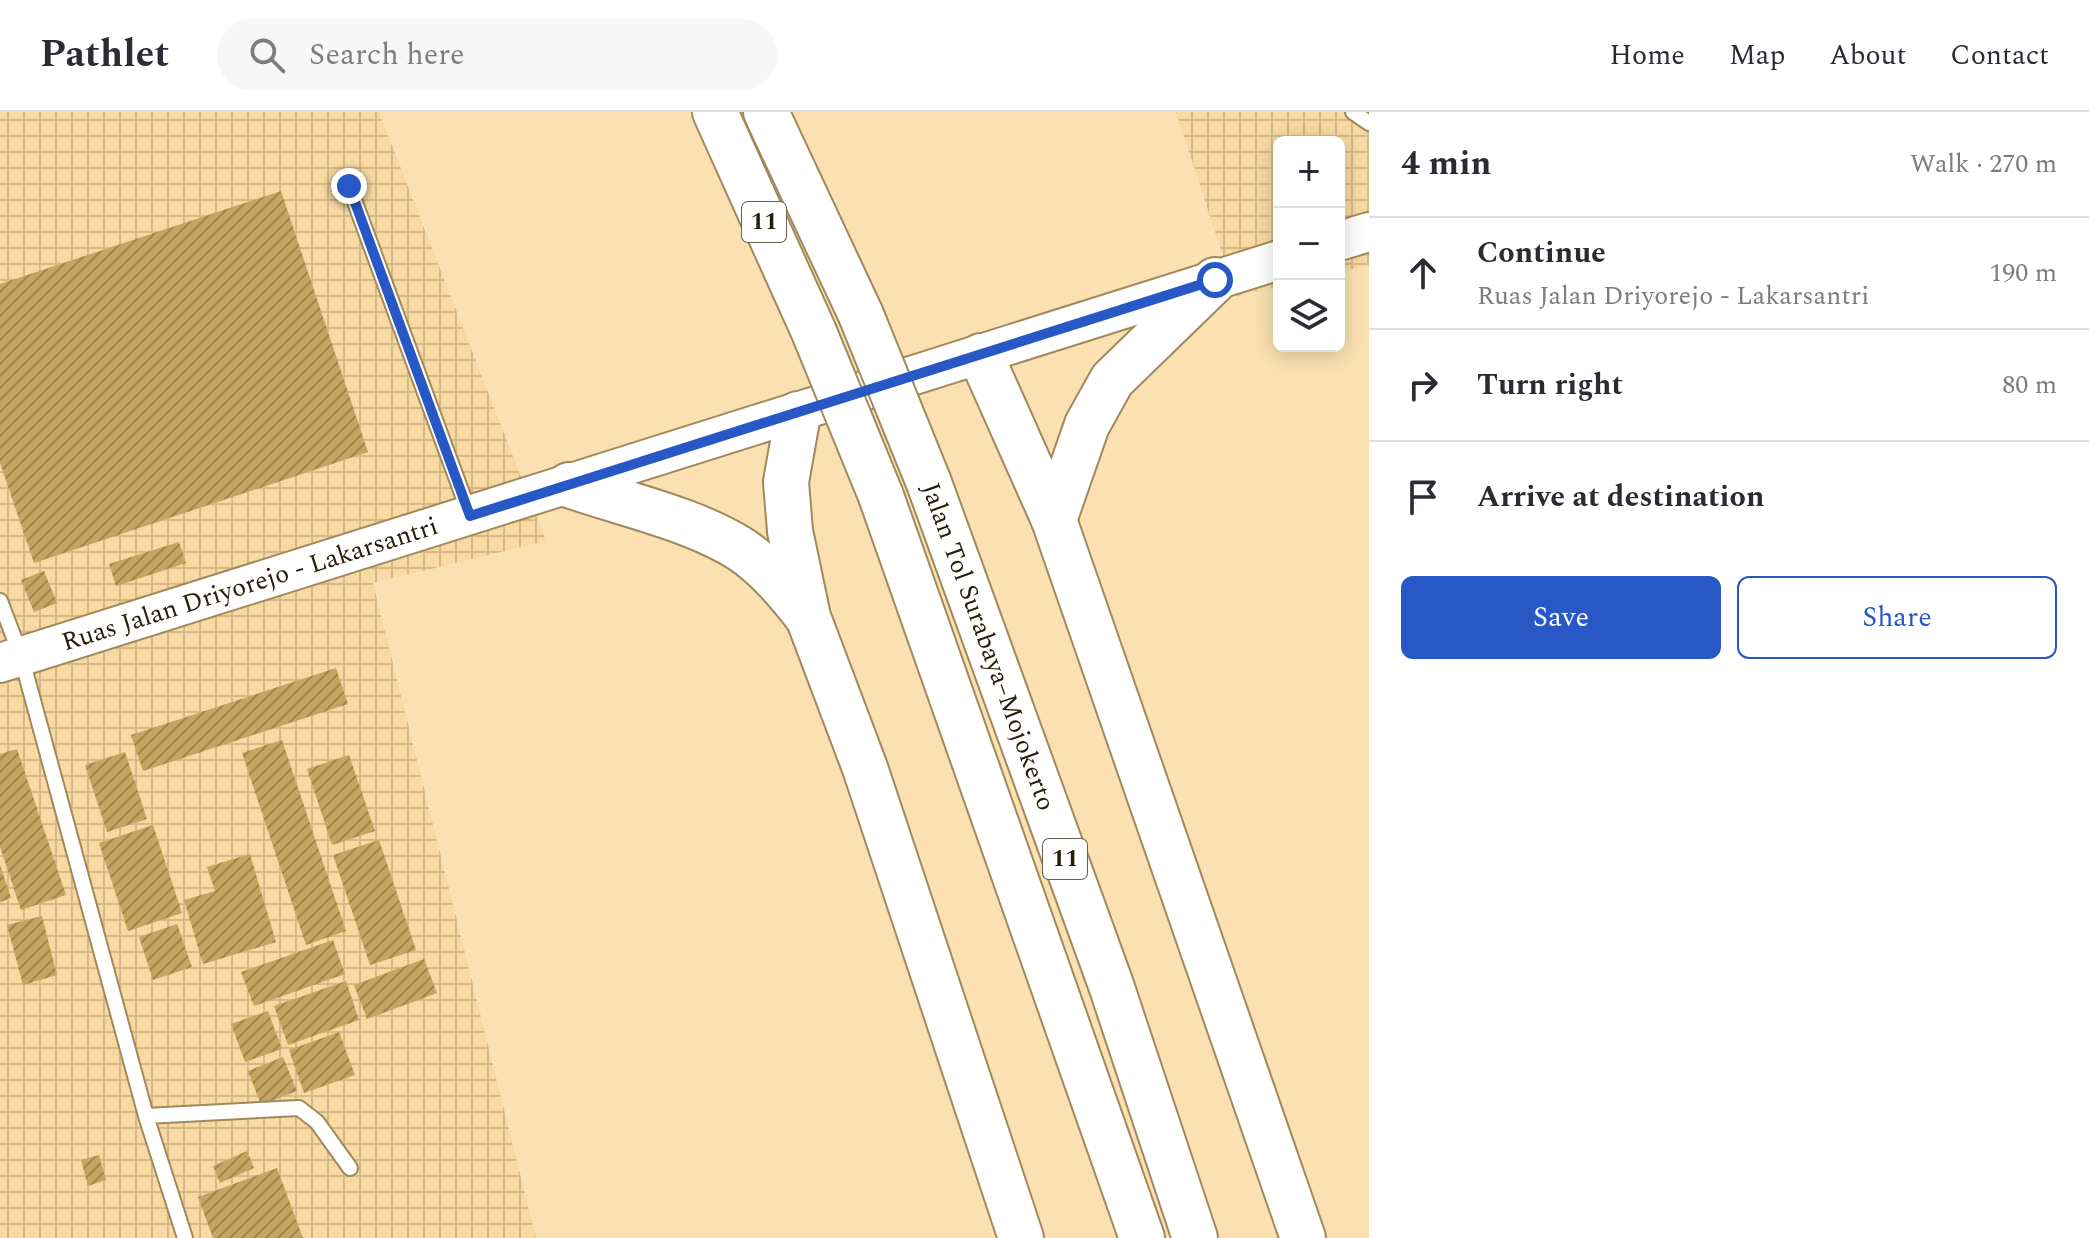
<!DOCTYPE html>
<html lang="en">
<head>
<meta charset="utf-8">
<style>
	:root { --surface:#fff; --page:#f7f7f7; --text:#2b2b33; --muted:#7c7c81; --line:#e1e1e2; --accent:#2758c6 }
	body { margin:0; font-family:Spectral,serif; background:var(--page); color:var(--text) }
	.controls { position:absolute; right:24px; top:24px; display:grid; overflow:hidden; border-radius:12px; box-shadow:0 4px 20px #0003 }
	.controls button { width:72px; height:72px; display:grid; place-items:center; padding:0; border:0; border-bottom:2px solid var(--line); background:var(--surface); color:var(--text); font:40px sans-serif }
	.stop { position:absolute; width:24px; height:24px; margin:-18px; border:6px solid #2758c6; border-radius:50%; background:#fff }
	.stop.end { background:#2758c6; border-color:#fff; box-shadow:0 2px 8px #0008 }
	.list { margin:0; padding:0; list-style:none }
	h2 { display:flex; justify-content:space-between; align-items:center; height:104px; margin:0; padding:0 32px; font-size:34px }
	h2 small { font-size:26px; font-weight:400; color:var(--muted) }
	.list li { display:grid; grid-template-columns:52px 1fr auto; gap:24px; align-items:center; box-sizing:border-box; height:112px; padding:0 32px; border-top:2px solid var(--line) }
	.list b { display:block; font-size:30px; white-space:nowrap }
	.list p { margin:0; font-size:26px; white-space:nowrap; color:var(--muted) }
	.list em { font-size:26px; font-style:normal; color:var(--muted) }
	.actions { display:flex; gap:16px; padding:24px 32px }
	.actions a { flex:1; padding:18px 0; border:2px solid var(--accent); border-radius:12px; text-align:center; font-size:28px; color:var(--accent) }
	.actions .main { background:var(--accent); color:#fff }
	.icon { flex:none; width:44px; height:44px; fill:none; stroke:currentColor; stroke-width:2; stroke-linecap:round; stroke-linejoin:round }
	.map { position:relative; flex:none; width:1369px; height:1126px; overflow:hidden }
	header { display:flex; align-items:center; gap:48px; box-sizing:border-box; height:112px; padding:0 40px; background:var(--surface); border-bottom:2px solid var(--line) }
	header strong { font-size:38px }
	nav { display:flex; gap:44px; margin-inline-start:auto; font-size:28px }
	.search { width:560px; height:72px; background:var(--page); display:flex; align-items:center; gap:20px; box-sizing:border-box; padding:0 28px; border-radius:44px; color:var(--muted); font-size:30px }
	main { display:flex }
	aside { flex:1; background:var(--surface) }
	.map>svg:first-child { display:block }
</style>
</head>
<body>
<header>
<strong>Pathlet</strong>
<div class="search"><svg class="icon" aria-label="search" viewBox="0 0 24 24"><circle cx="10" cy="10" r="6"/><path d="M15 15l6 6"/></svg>Search here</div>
<nav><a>Home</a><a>Map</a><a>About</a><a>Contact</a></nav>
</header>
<main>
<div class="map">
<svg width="1369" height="1126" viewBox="0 0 1369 1126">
	<defs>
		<pattern id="industrial-grid" width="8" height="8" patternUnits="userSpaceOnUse" patternTransform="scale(2)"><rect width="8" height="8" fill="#f7d9a1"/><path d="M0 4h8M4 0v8" fill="none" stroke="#d4ba89"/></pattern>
		<pattern id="building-hatch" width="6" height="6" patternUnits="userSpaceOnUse" patternTransform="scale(2)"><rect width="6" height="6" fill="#c6a461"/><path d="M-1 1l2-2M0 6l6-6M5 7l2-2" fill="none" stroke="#a1854e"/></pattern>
	</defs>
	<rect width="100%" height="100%" fill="#fbe1b1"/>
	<!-- industrial -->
	<path fill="url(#industrial-grid)" d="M0,0H379L546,429L373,471L536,1126H0Z
		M1176,0H1369V153L1339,160V30H1279V174L1236,184Z"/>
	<!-- building -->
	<path fill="url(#building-hatch)" d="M281,79L368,340L34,451L0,351V172Z
		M179,430L186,451L116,474L109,452Z
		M44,459L57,491L34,500L21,468Z
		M336,556L348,592L143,659L131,623Z
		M282,628L346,819L306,833L242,641Z
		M17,637L66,783L21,798L0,735V642Z
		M125,640L147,707L107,720L85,653Z
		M349,643L375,719L332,733L307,657Z
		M153,713L182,801L128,819L99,731Z
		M379,728L416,838L370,853L333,743Z
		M250,742L276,830L203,852L184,788L215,779L207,755Z
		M0,753L11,786L0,790Z
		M42,804L57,863L23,873L7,813Z
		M177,812L192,855L153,868L139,825Z
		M333,828L345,862L254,894L241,860Z
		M424,847L437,881L367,907L354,873Z
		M346,869L359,908L288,933L274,894Z
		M268,899L282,937L245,950L231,912Z
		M339,920L355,963L304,981L289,938Z
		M283,945L297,979L261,993L248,959Z
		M247,1039L254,1056L220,1071L213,1054Z
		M99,1043L106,1068L88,1074L81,1048Z
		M277,1056L303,1126H213L198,1085Z"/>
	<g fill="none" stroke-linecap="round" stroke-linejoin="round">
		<!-- service casing -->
		<g stroke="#a1895c" stroke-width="18">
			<path id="service" d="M1353,0L1369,11
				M349,74L470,403
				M0,489L21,544L146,1004L185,1126
				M146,1004L299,996L317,1010L350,1056"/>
		</g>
		<!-- secondary casing -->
		<g stroke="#a1895c" stroke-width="42">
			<g id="secondary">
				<path d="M1339,129L1369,120"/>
				<path id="s1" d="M0,551L1279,148"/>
			</g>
		</g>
		<!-- motorway casing -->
		<g stroke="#a1895c" stroke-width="48">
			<g id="motorway">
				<path d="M715,0L814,220"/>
				<path d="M766,0L861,203"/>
				<path d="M1215,168L1112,268L1087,313L1054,408L1303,1126"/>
				<path d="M981,244L1054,408"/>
				<path d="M798,302L786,370L790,419L808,505L865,656L1021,1126"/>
				<path id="s2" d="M929,371L1111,873L1195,1126"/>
				<path d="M569,373C623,392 694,407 742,438C768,456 787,479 806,503"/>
				<path d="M881,384L1142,1126"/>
			</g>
		</g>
		<!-- service -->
		<use href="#service" stroke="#fff" stroke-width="14"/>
		<!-- secondary -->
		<use href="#secondary" stroke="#fff" stroke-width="38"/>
		<!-- motorway -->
		<use href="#motorway" stroke="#fff" stroke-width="44"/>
		<!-- motorway-bridge casing -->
		<g stroke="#a1895c" stroke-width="48" stroke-linecap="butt">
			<path id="motorway-bridge" d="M861,203L929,371
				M814,220L881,384"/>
		</g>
		<!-- motorway-bridge -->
		<use href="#motorway-bridge" stroke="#fff" stroke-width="44"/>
	</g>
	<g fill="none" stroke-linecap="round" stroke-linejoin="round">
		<!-- route -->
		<path stroke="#2758c6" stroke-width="10" d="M349,74L470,404L1215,168"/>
	</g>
	<g text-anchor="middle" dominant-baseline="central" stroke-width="7" stroke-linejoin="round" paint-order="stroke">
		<!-- shield labels -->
		<g fill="#fff" stroke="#676154" stroke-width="2">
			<rect x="742" y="90" width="44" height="40" rx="6"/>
			<rect x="1043" y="727" width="44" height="40" rx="6"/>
		</g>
		<g font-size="24" font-weight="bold" fill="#261d0a">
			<text x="764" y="110">11</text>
			<text x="1065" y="747">11</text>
		</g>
		<!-- street labels -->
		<g font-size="26" fill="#261d0a" stroke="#fff">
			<text stroke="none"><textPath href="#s1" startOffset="262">Ruas Jalan Driyorejo - Lakarsantri</textPath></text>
			<text stroke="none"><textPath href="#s2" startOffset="174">Jalan Tol Surabaya–Mojokerto</textPath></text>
		</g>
	</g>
</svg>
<div class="controls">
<button>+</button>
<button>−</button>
<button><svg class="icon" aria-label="layers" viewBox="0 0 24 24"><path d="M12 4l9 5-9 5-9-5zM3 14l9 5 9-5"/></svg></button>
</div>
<div class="stop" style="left:1215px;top:168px"></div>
<div class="stop end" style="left:349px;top:74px"></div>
</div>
<aside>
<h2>4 min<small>Walk · 270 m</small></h2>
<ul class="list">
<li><svg class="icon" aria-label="ahead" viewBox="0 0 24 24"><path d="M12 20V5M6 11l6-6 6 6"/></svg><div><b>Continue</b><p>Ruas Jalan Driyorejo - Lakarsantri</p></div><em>190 m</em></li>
<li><svg class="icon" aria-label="right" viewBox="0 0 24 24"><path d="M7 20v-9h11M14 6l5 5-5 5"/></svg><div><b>Turn right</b></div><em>80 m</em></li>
<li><svg class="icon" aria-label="arrive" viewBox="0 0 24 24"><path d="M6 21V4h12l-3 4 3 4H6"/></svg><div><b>Arrive at destination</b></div></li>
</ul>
<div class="actions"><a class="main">Save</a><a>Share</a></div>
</aside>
</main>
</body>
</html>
